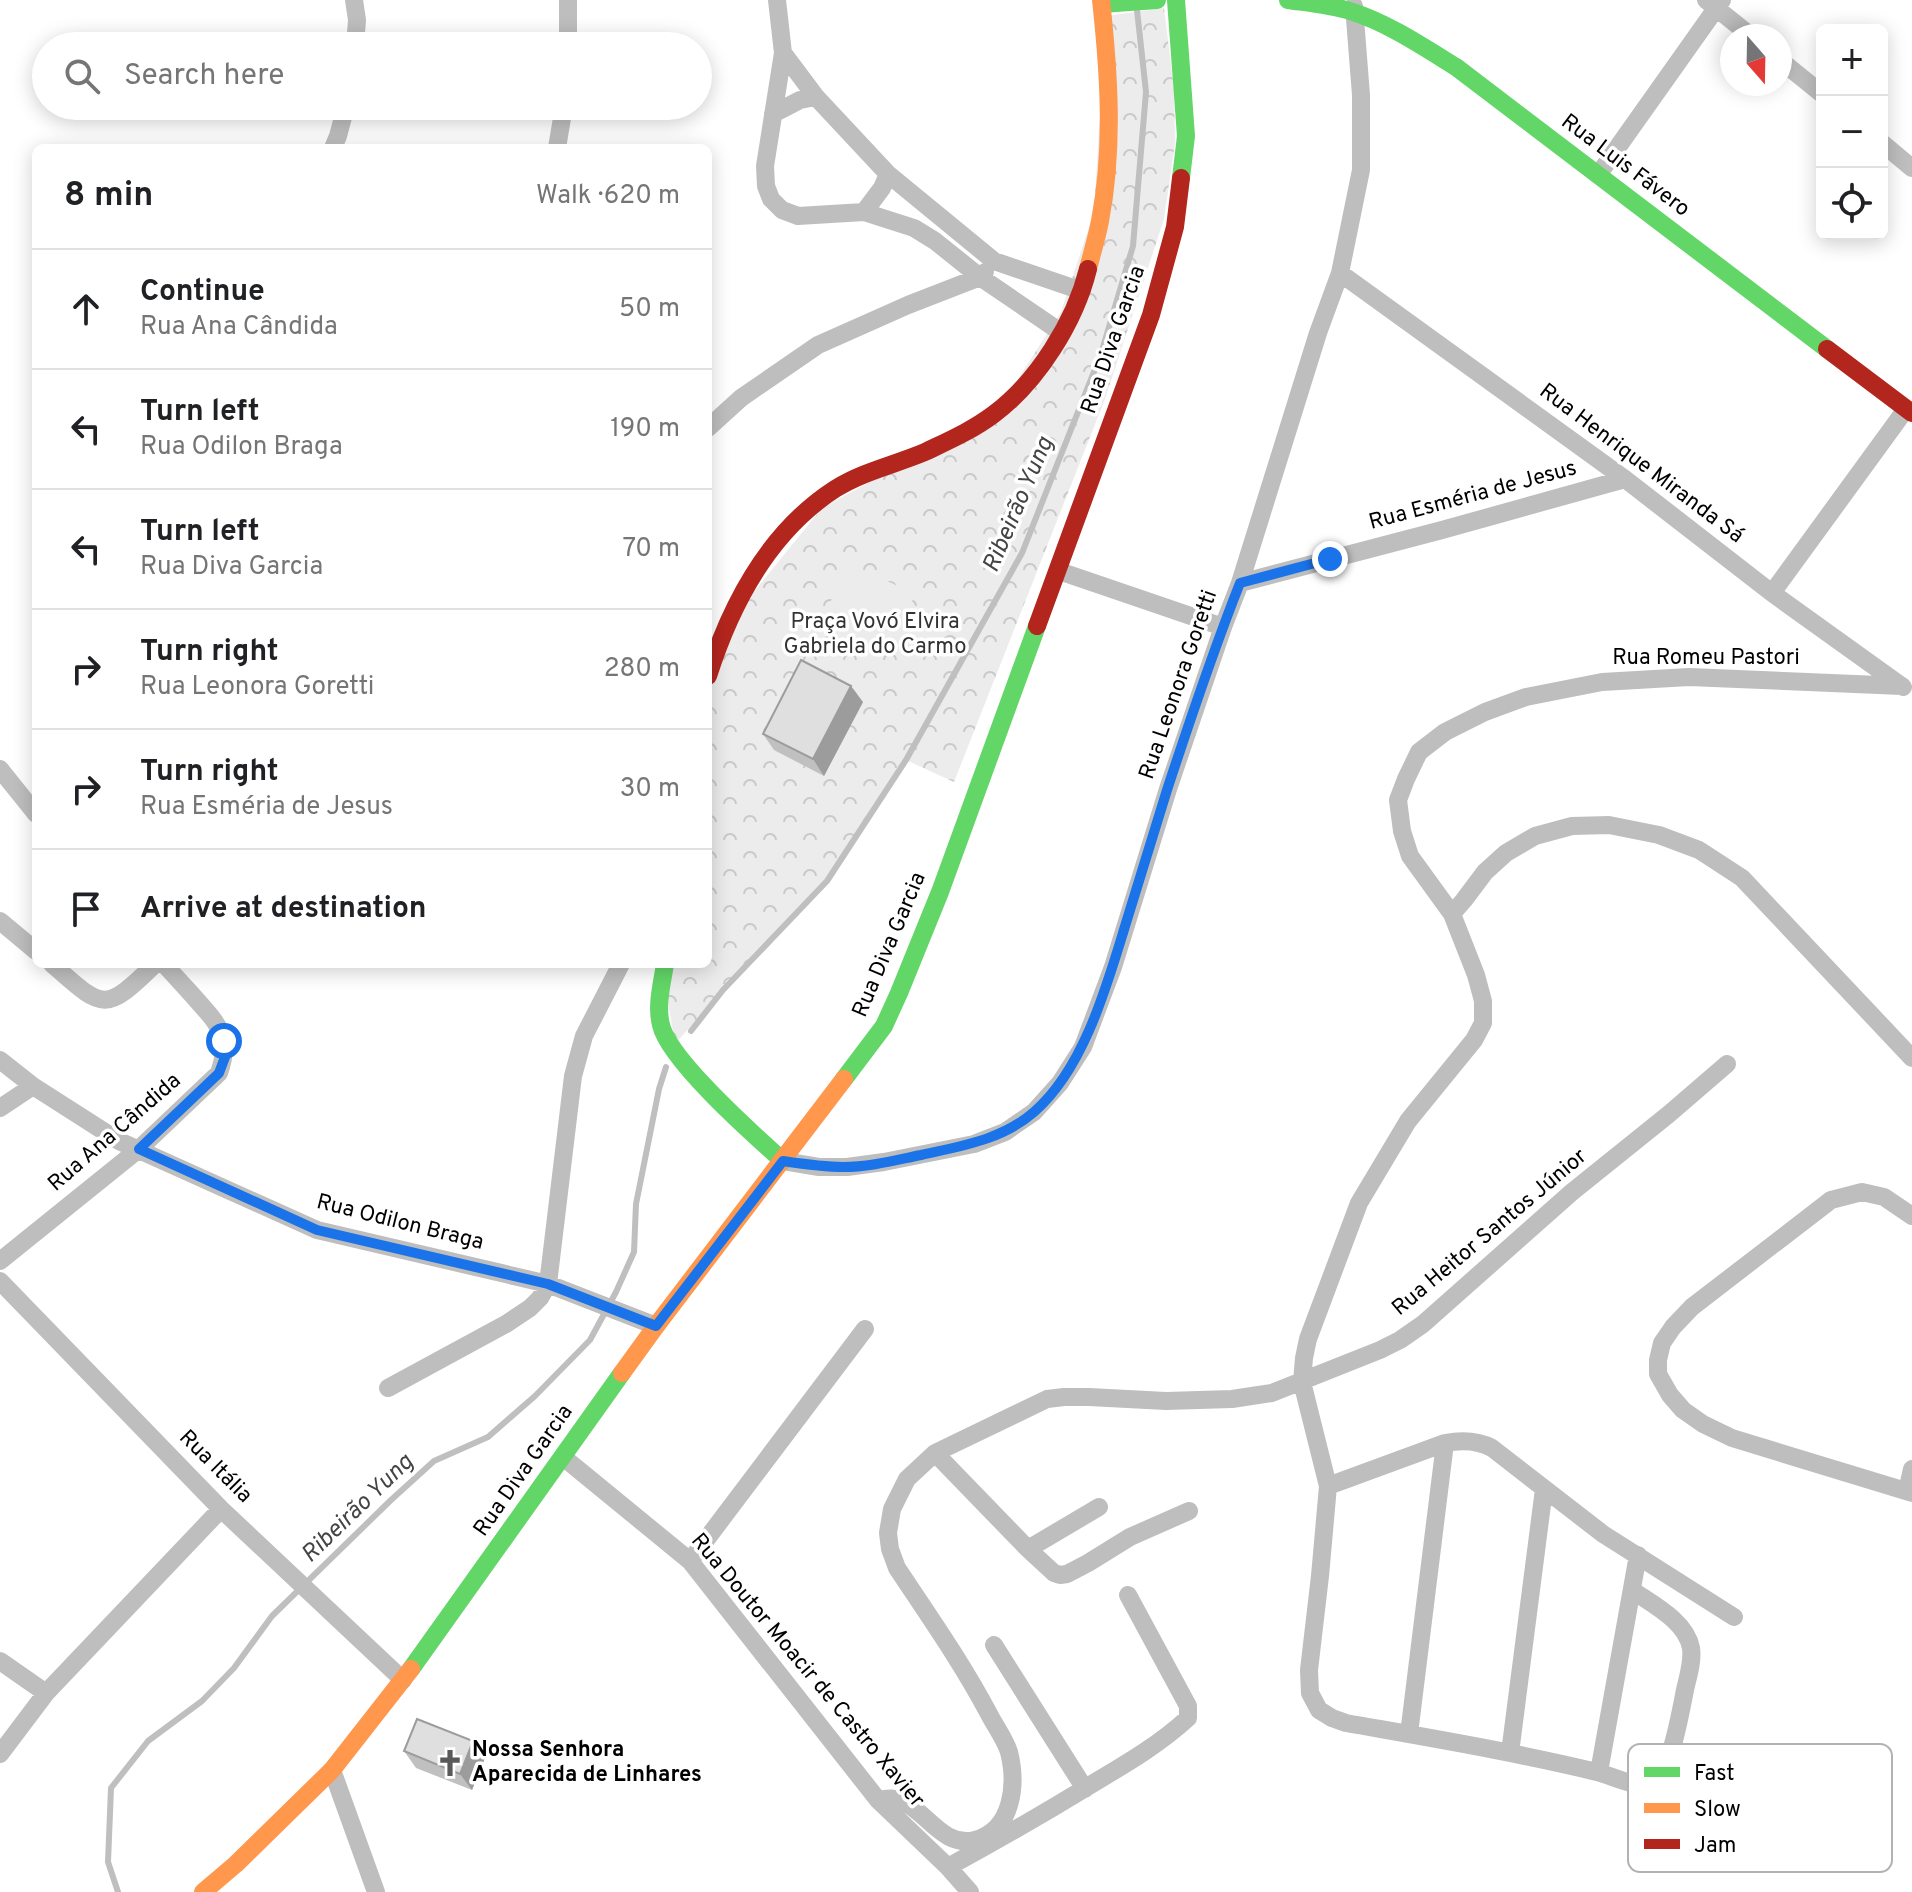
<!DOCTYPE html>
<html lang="en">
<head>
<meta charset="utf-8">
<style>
	:root { --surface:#fff; --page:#f2f2f2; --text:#202124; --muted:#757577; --line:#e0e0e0 }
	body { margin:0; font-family:Overpass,sans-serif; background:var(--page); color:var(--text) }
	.controls { position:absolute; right:24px; top:24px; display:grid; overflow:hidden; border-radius:12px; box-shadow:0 4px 20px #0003 }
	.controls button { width:72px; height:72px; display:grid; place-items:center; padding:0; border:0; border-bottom:2px solid var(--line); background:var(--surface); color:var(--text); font:40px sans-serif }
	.compass { position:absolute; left:1720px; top:24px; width:72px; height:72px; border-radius:50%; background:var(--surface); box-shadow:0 4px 20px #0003; rotate:160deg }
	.stop { position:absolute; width:24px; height:24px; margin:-18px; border:6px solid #1a73e8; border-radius:50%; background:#fff }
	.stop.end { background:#1a73e8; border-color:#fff; box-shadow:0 2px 8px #0008 }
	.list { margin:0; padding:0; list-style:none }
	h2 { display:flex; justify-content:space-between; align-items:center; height:104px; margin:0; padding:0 32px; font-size:34px }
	h2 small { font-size:26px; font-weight:400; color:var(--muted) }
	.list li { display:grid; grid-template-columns:52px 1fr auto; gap:24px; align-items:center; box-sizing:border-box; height:120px; padding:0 32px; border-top:2px solid var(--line) }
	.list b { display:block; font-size:30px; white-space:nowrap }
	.list p { margin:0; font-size:26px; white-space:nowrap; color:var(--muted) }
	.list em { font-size:26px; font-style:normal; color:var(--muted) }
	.icon { flex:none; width:44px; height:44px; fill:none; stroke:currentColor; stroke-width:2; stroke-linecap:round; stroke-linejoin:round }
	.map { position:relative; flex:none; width:1912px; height:1892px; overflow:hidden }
	.search { position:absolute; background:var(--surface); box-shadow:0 4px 20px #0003; left:32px; top:32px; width:680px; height:88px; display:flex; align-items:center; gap:20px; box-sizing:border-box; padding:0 28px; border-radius:44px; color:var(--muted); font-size:30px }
	.panel { position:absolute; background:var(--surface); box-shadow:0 4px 20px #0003; left:32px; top:144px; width:680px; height:824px; border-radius:12px }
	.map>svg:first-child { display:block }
</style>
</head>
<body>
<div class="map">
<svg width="1912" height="1892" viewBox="0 0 1912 1892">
	<defs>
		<pattern id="park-crowns" width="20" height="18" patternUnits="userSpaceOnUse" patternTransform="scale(2)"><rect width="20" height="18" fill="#ececec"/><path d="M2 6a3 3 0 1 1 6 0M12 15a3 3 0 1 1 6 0" fill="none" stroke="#c9c9c9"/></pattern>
	</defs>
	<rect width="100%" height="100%" fill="#fff"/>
	<!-- park -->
	<path fill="url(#park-crowns)" d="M1164,8L1174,89L1175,143L1164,219L1105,399L954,782L906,760L827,881L723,990L675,1044L667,996L670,964H708V696L718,654L735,615L822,508L996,413L1061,312L1094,212L1106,16Z"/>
	<!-- pitch -->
	<path fill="#ececec" d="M850,564L900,587L913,599L902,630L887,642L863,641L823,616Z"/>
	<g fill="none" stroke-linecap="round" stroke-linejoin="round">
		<!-- stream -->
		<path stroke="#bfbfbf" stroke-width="6" d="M691,1031L723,990L827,881L906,760L1022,553L1101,354L1133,246L1146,92L1137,10
			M118,1892L108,1862L111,1788L148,1741L202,1701L234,1668L272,1616L391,1500L434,1461L488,1437L535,1396L590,1340L616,1292L634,1252L636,1204L659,1089L666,1067"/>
		<!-- street -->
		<path stroke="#bebebe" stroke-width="18" d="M354,0L357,20L355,46
			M777,0L783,53L765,166L766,186L771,199L782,210L798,216L864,212L914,228L935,241L980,277L1062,333
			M1706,0L1751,36
			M568,46V0
			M783,53L816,97L888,174L994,261L1082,291
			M1780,60L1822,94
			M773,114L800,100L816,97
			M1882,143L1912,168
			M333,148L338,136L346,106
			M557,148L564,106
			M1598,175L1722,0
			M864,212L882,188L888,174
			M1340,273L1625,479L1772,593L1903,687
			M708,428L741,398L818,345L908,305L980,277L985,272
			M1059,571L1223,627
			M1240,583L1442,530L1625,479
			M1772,593L1906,409
			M0,769L36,814
			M1452,914L1464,900L1485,872L1506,853L1535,836L1572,826L1609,825L1659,835L1699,850L1742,878L1912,1058
			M0,921L36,951
			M52,964C103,1009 104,1014 155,964
			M0,1060L33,1086L119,1141L317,1230L548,1284L656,1326
			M0,1108L33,1086
			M783,1161L819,1167H847L884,1162L974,1144L1005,1132L1034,1112L1060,1083L1083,1047L1113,967L1168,789L1223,627L1240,583L1318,333L1340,273L1361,170V95L1354,6
			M1912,1216L1884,1197L1862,1192L1831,1200L1692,1307L1673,1327L1662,1343L1658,1360V1374L1670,1395L1683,1410L1703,1424L1732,1438L1912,1493
			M0,1261L139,1149L219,1073C232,1037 218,1024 195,998C185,987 174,975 164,964
			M0,1281L221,1509L403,1680
			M388,1388L506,1324L530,1308L540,1298L548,1284L573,1076L584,1036L621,964
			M935,1453L1028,1549L1054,1573L1060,1575L1067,1574L1088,1563L1130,1537L1189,1511
			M563,1457L690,1561L878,1800L948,1867L970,1892
			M1328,1486L1445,1443C1462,1440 1477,1440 1492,1448L1603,1534L1734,1617
			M1907,1491L1912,1469
			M1028,1549L1099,1507
			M690,1561L865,1329
			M1632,1590C1652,1604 1686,1621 1691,1648C1693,1662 1688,1676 1685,1690C1681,1709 1671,1771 1655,1781C1639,1791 1614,1776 1597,1772C1514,1752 1430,1738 1346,1723L1332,1718L1319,1710L1310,1693L1309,1670L1320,1576L1328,1486L1302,1382L1304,1358L1308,1339L1359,1203L1408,1121L1474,1040L1483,1023V1001L1476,975L1452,914L1410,856L1402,831L1398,800L1406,779L1419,752L1445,732L1485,712L1526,697L1602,682L1689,677L1902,686
			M994,1645L1085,1789
			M0,1661L46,1693
			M1409,1734L1445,1443
			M1510,1753L1544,1489
			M0,1754L46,1693L221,1509
			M332,1770L376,1892
			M1599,1772L1638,1555
			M878,1800C886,1799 894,1797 902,1801C927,1812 943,1848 975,1840C1013,1830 1017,1784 1009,1752C1005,1739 995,1726 989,1714C962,1663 929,1616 897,1568L890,1549L888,1533L892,1509L907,1479L935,1453L1047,1399L1064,1397H1089L1166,1401L1232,1399L1272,1393L1380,1350L1400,1340L1423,1324L1572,1192L1669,1114L1727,1064
			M948,1867C998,1840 1048,1811 1097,1781C1129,1762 1161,1743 1188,1718V1706L1128,1595"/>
		<!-- fast -->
		<path stroke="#63d668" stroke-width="18" d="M1176,0L1186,136L1181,178
			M1288,0C1309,3 1330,5 1350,11C1388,23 1422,46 1456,67L1827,349
			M1102,4L1157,0
			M665,964C662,984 656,1005 661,1025C669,1060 754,1135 783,1161
			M844,1079L884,1026L899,993L940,892L1037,626
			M411,1669L622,1373"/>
		<!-- slow -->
		<path stroke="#ff974d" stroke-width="18" d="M1088,269C1092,253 1097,237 1100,221C1114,148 1109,73 1101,0
			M622,1373L656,1326L844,1079
			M203,1892L236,1864L332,1770L411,1669"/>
		<!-- jam -->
		<path stroke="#b3261e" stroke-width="18" d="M1827,349L1912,413
			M1037,626L1151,315L1175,227L1181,178
			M708,676C731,604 770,531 835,489C864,471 894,465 925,452C948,441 973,430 994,414C1037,382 1075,322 1088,269"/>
	</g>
	<!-- wall -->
	<path fill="#c0c0c0" d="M863,702L824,776L774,750L763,734Z
		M473,1741L485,1758L472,1790L416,1768L404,1751Z"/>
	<!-- shaded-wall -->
	<path fill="#9c9c9c" d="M851,686L863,702L824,776L813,759Z
		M473,1741L485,1758L472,1790L460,1774Z"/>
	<!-- building -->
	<path fill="#dfdfdf" stroke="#9c9c9c" stroke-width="2" d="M801,660L851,686L813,759L763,734Z
		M417,1719L473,1741L460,1774L404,1751Z"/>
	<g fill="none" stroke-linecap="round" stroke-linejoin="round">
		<!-- route -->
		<path stroke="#1a73e8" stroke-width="10" d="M224,1041L225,1057L219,1073L139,1149L317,1230L548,1284L656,1326L783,1161C803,1164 823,1167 843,1167C870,1167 896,1160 921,1155C961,1146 1002,1140 1034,1112C1084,1069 1107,985 1126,923C1140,879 1153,834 1167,790C1190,720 1213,651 1240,583L1330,559"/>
	</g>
	<!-- icons -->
	<defs>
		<g id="church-bare" transform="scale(2.16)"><path d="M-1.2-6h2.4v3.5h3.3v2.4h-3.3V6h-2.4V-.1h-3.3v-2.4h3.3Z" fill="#595959" stroke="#fff" stroke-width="2.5" paint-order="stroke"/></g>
	</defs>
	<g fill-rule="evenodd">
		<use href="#church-bare" x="450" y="1763"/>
	</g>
	<g text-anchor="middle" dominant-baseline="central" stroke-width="7" stroke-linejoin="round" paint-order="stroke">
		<!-- street labels -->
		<g font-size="22" fill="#000" stroke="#fff">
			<text transform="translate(1625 166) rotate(37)">Rua Luis Fávero</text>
			<text transform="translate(1114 340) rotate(-71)">Rua Diva Garcia</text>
			<text transform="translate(1641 464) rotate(37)">Rua Henrique Miranda Sá</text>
			<text transform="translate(1473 496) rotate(-15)">Rua Esméria de Jesus</text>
			<text x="1706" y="658">Rua Romeu Pastori</text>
			<text transform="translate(1179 685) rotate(-71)">Rua Leonora Goretti</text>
			<text transform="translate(890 945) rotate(-67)">Rua Diva Garcia</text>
			<text transform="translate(115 1133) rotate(-41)">Rua Ana Cândida</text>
			<text transform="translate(400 1223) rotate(14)">Rua Odilon Braga</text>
			<text transform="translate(1490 1233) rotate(-40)">Rua Heitor Santos Júnior</text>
			<text transform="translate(215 1467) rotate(45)">Rua Itália</text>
			<text transform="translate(524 1471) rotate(-55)">Rua Diva Garcia</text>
			<text transform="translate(807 1671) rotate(50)">Rua Doutor Moacir de Castro Xavier</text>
		</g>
		<!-- park labels -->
		<g font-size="22" fill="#333" stroke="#fff">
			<text x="875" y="622">Praça Vovó Elvira<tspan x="875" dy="25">Gabriela do Carmo</tspan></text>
		</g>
		<!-- poi labels -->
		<g font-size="22" font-weight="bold" fill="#000" stroke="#fff" text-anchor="start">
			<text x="472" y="1750">Nossa Senhora<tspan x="472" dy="25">Aparecida de Linhares</tspan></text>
		</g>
		<!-- water labels -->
		<g font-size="24" font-style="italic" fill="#444" stroke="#fff">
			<text transform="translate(1019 505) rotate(-67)">Ribeirão Yung</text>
			<text transform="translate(358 1509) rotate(-44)">Ribeirão Yung</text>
		</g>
	</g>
	<!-- legend -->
	<rect x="1628" y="1744" width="264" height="128" rx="12" fill="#fff" stroke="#b2b2b2" stroke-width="2"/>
	<rect x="1644" y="1767" width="36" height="10" fill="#63d668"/>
	<rect x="1644" y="1803" width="36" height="10" fill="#ff974d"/>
	<rect x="1644" y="1839" width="36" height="10" fill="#b3261e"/>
	<g font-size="22" fill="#000">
		<text x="1694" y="1780">Fast</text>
		<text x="1694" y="1816">Slow</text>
		<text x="1694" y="1852">Jam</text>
	</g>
</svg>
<div class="controls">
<button>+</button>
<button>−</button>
<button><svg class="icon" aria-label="locate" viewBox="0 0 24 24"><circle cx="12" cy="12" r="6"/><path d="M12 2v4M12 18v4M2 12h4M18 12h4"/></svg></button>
</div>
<svg class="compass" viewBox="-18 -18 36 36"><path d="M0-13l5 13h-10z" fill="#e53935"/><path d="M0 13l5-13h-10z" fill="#757577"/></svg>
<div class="stop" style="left:224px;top:1041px"></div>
<div class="stop end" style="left:1330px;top:559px"></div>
<div class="search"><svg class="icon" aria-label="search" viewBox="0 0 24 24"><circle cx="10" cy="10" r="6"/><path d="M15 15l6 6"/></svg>Search here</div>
<section class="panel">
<h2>8 min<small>Walk · 620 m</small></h2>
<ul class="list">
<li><svg class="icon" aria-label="ahead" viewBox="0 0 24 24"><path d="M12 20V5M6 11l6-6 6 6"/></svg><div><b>Continue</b><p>Rua Ana Cândida</p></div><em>50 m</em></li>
<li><svg class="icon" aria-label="left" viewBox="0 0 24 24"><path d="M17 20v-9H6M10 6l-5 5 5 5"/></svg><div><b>Turn left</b><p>Rua Odilon Braga</p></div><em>190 m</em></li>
<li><svg class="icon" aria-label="left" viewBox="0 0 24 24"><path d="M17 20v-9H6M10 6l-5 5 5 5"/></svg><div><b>Turn left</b><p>Rua Diva Garcia</p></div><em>70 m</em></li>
<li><svg class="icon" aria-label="right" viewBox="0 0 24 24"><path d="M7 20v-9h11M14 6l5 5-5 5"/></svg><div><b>Turn right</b><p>Rua Leonora Goretti</p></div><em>280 m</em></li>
<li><svg class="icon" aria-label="right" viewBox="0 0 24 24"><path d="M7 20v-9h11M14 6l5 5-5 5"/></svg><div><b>Turn right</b><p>Rua Esméria de Jesus</p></div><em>30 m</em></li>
<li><svg class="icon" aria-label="arrive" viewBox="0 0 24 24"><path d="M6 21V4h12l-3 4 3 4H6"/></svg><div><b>Arrive at destination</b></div></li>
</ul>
</section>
</div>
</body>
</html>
